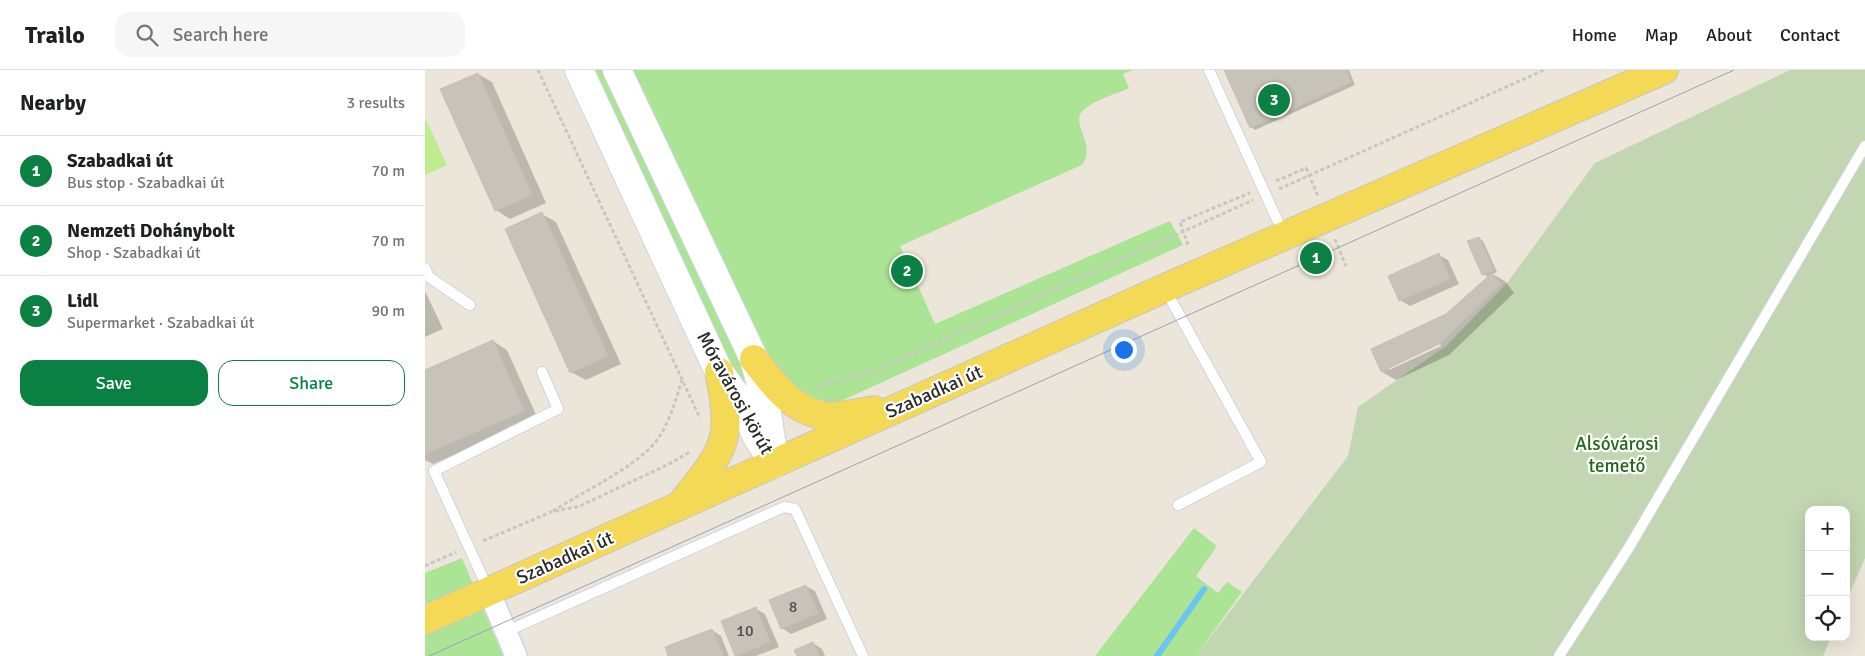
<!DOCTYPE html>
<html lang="en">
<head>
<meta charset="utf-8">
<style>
	:root { --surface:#fff; --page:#f6f6f6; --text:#202124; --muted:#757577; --line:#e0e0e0; --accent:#0b8043 }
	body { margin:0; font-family:Signika,sans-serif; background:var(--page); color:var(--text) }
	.controls { position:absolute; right:15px; bottom:15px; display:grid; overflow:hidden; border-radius:10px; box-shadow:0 5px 20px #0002 }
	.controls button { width:45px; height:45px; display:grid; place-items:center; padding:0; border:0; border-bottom:1px solid var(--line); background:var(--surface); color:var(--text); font:25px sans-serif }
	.you { position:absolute; left:698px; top:279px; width:18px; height:18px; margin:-12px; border:4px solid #fff; border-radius:50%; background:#1a73e8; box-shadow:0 0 0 8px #1a73e833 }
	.badge { display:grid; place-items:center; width:32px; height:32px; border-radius:50%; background:var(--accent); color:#fff; font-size:16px; font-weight:700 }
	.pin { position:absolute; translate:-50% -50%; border:2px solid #fff; box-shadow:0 1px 5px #0006 }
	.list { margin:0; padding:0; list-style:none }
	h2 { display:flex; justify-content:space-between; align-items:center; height:65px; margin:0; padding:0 20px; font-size:21px }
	h2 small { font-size:16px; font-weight:400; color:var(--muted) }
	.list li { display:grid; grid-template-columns:32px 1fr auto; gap:15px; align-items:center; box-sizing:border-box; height:70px; padding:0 20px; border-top:1px solid var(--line) }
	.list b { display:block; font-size:19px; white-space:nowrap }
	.list p { margin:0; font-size:16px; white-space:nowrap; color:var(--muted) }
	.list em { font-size:16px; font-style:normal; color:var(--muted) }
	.actions { display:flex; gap:10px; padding:15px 20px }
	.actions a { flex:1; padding:11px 0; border:1px solid var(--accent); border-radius:15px; text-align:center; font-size:18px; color:var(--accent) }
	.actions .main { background:var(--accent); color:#fff }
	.icon { flex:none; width:28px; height:28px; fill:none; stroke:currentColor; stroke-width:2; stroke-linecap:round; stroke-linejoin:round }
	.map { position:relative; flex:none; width:1440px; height:586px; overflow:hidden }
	header { display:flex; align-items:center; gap:30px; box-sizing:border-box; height:70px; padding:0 25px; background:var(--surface); border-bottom:1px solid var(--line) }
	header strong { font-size:24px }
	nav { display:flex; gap:28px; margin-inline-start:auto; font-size:18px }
	.search { width:350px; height:45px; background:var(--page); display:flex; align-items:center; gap:12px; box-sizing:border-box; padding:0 18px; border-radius:15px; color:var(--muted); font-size:19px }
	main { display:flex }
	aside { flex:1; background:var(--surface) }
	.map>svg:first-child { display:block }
</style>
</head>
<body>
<header>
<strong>Trailo</strong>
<div class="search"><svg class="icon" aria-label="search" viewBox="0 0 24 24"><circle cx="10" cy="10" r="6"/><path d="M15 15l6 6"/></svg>Search here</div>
<nav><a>Home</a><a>Map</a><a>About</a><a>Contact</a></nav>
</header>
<main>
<aside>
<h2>Nearby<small>3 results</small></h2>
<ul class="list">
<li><span class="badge">1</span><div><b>Szabadkai út</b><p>Bus stop · Szabadkai út</p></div><em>70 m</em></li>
<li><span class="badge">2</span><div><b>Nemzeti Dohánybolt</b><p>Shop · Szabadkai út</p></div><em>70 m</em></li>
<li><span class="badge">3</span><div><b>Lidl</b><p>Supermarket · Szabadkai út</p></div><em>90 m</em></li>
</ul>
<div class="actions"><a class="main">Save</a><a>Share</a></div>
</aside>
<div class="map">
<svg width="1440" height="586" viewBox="0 0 1440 586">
	<rect width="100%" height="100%" fill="#ece6da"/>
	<!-- green -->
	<path fill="#abe495" d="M165,0H179L330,324L333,357Z
		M200,0H708L698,4L704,18C691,24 672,29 661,38C641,52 673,72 657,95L475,176L510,254L745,151L758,175L407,335L375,321L352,301Z
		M769,458L792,476L771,506L793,523L802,512L817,522L771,586H670Z
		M37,488L78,586H0V503Z"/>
	<!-- cemetery -->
	<path fill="#c1d6b1" d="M1365,0H1440V488L1421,532V440H1384V567H1406L1398,586H771L923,386L933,337L1021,276L1082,213L1170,93Z"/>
	<!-- pitch -->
	<path fill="#c0ec90" d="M0,47L22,95L0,105Z"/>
	<!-- shadow -->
	<path fill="#0003" fill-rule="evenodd" d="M802,0H924L930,15L830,60L826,57Z
		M53,4L67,12L121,133L85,149L71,140Z
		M117,144L131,152L196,294L161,310L146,302Z
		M1054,168L1058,171L1072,202L1068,204L1081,212L1089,223L1024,285L971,310L957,302L947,280L1021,245L1063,207L1058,204ZM1015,274L1016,276L964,300V297Z
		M1014,185L1023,190L1034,214L985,236L975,230Z
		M0,221L18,259L0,267Z
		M68,271L82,280L113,349L8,394L0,390V301Z
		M381,516L390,521L402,549L366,564L357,558Z
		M331,539L340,544L354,577L331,586H313L311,585Z
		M287,560L296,566L304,586H245Z
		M388,573L397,579L400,586H373Z"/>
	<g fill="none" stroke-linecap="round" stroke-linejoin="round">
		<!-- stream -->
		<path stroke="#6ac5f2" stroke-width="6" d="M732,586L779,519"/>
	</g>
	<!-- building -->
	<path fill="#c7c2ba" stroke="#c7c2b4" d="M799,0H921L926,12L825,58Z
		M53,3L107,125L70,141L15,19Z
		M117,142L183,286L145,303L80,159Z
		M1054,167L1069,200L1057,205L1042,171Z
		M1014,183L1025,209L974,231L963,206Z
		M1067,203L1076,214L1016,273L956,302L946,279L1021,244Z
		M68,270L99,341L0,384V300Z
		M381,515L393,543L356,559L344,530Z
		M331,537L345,572L310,586L296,551Z
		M287,559L298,586H243L240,577Z
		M388,572L394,586H372L369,580Z"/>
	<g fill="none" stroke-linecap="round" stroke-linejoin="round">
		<!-- lane casing -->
		<g stroke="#d0d2e3" stroke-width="12">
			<path id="lane" d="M784,0L859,165
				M0,198L4,207L45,235
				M740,219L836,392L753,435
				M63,519L9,401L133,339L117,302
				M80,562L359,437L370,439L438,586
				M1134,586L1203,479L1440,76"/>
		</g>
		<!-- street casing -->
		<g stroke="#d0d2e3" stroke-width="24">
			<path id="street" d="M64,521L91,586"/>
		</g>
		<!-- secondary casing -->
		<g stroke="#d0d2e3" stroke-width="30">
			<path id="secondary" d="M154,0L294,302L316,332L331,365L349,394
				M192,0L329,289L340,329L348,383"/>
		</g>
		<!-- primary casing -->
		<g stroke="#c7c7c7" stroke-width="30">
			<path id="primary" d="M329,289C348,314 369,343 403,346C418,347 435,342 449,340
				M256,434C299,380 309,372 294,302
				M0,550L740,218L1239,0"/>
		</g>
		<!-- path -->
		<path stroke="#c7c7c7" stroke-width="3" stroke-dasharray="4 2.5" stroke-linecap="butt" d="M113,0L275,348
			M851,111L881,98L893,126
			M854,119L1119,0
			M910,169L921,196
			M763,175L755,152L825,123
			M392,319L397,315L454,299L828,130
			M128,441C157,422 205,400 227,376C243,359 250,332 257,310
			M58,471L126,442L155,436L242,395L265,382
			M0,496L31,482"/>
		<!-- lane -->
		<use href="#lane" stroke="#fff" stroke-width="10"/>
		<!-- street -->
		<use href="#street" stroke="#fff" stroke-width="21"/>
		<!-- secondary -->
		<use href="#secondary" stroke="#fff" stroke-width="28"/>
		<!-- primary -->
		<use href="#primary" stroke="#f4d957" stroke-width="28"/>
		<!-- tram -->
		<path stroke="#9d9fb4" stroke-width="1" d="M4,586L1309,0"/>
	</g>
	<g text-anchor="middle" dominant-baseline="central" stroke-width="4.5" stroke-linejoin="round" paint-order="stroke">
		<!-- number labels -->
		<g font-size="16" fill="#504f4d">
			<text x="368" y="537">8</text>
			<text x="320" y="561">10</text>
		</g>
		<!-- street labels -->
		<g font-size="19" fill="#292929" stroke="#fff">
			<text transform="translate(509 322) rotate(-24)">Szabadkai út</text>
			<text transform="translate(310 323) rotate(61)">Móravárosi körút</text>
			<text transform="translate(140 488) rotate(-24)">Szabadkai út</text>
		</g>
		<!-- park labels -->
		<g font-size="19" fill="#236818" stroke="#fff">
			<text x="1192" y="374">Alsóvárosi<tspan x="1192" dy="22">temető</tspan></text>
		</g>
	</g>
</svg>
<div class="controls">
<button>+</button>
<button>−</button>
<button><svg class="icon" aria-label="locate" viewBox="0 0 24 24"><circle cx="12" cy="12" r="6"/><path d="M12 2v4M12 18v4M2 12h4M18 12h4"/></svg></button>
</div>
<div class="you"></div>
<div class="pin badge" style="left:891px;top:188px">1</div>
<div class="pin badge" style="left:482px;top:201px">2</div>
<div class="pin badge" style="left:849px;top:30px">3</div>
</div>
</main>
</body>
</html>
